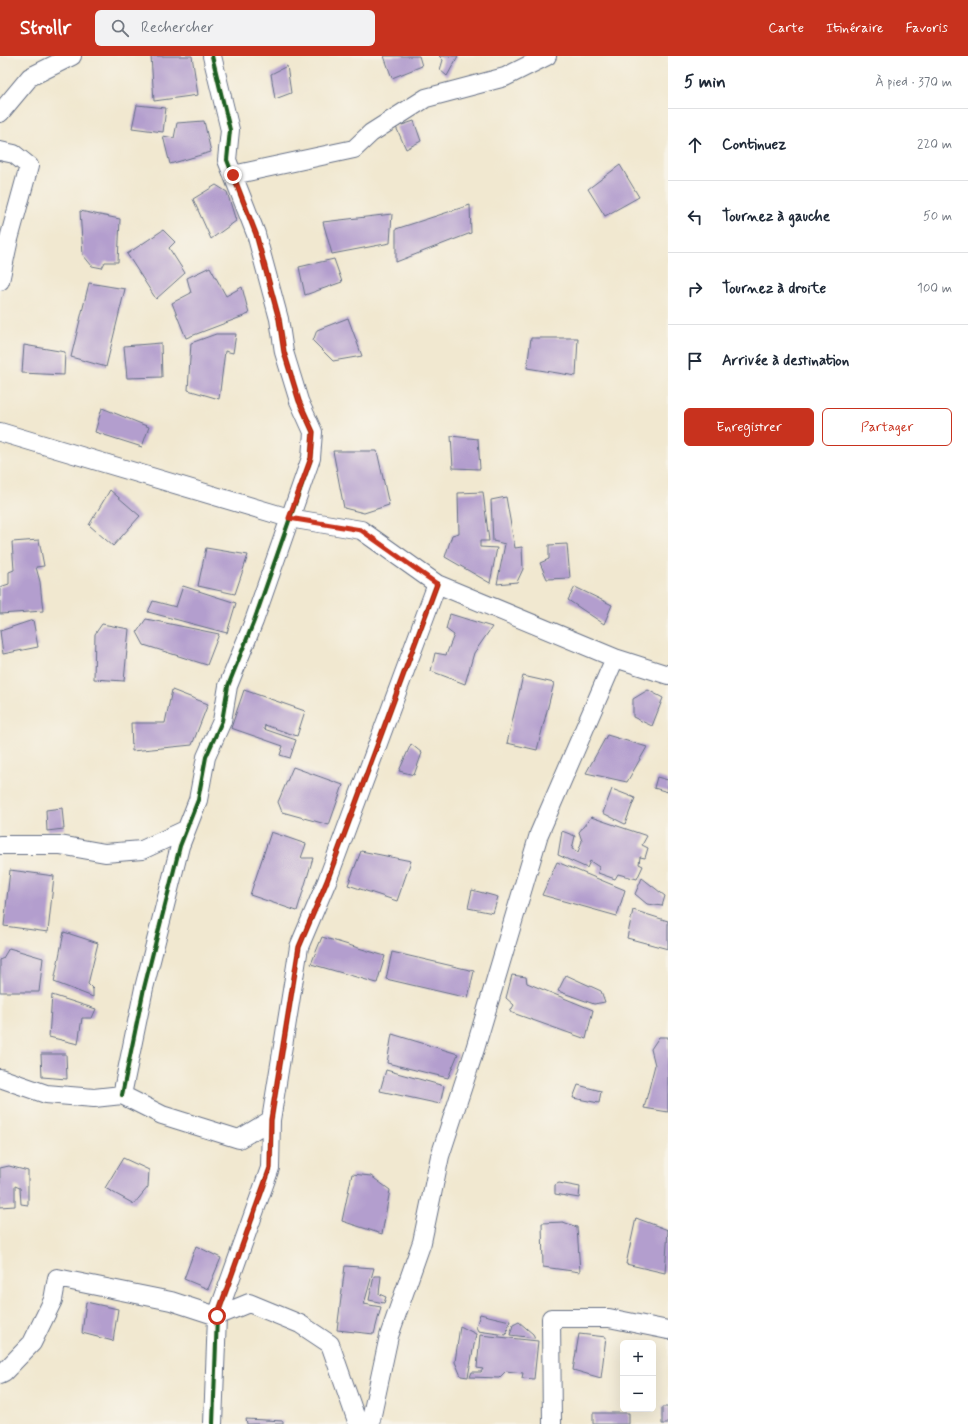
<!DOCTYPE html>
<html lang="fr">
<head>
<meta charset="utf-8">
<style>
	:root { --surface:#fff; --page:#f2f2f3; --text:#1f2937; --muted:#747a83; --line:#e0e1e3; --accent:#c8321e }
	body { margin:0; font-family:Mynerve,sans-serif; background:var(--page); color:var(--text) }
	.controls { position:absolute; right:12px; bottom:12px; display:grid; overflow:hidden; border-radius:6px; box-shadow:0 4px 16px #0002 }
	.controls button { width:36px; height:36px; display:grid; place-items:center; padding:0; border:0; border-bottom:1px solid var(--line); background:var(--surface); color:var(--text); font:20px sans-serif }
	.stop { position:absolute; width:12px; height:12px; margin:-9px; border:3px solid #c8321e; border-radius:50%; background:#fff }
	.stop.end { background:#c8321e; border-color:#fff; box-shadow:0 1px 4px #0008 }
	.list { margin:0; padding:0; list-style:none }
	h2 { display:flex; justify-content:space-between; align-items:center; height:52px; margin:0; padding:0 16px; font-size:17px }
	h2 small { font-size:13px; font-weight:400; color:var(--muted) }
	.list li { display:grid; grid-template-columns:26px 1fr auto; gap:12px; align-items:center; box-sizing:border-box; height:72px; padding:0 16px; border-top:1px solid var(--line) }
	.list b { display:block; font-size:15px; white-space:nowrap }
	.list em { font-size:13px; font-style:normal; color:var(--muted) }
	.actions { display:flex; gap:8px; padding:12px 16px }
	.actions a { flex:1; padding:9px 0; border:1px solid var(--accent); border-radius:6px; text-align:center; font-size:14px; color:var(--accent) }
	.actions .main { background:var(--accent); color:#fff }
	.icon { flex:none; width:22px; height:22px; fill:none; stroke:currentColor; stroke-width:2; stroke-linecap:round; stroke-linejoin:round }
	.map { position:relative; flex:none; width:668px; height:1368px; overflow:hidden }
	header { display:flex; align-items:center; gap:24px; box-sizing:border-box; height:56px; padding:0 20px; background:var(--accent); color:#fff }
	header strong { font-size:19px }
	nav { display:flex; gap:22px; margin-inline-start:auto; font-size:14px }
	.search { width:280px; height:36px; background:var(--page); display:flex; align-items:center; gap:10px; box-sizing:border-box; padding:0 14px; border-radius:6px; color:var(--muted); font-size:15px }
	main { display:flex }
	aside { flex:1; background:var(--surface) }
	.map>svg:first-child { display:block }
</style>
</head>
<body>
<header>
<strong>Strollr</strong>
<div class="search"><svg class="icon" aria-label="search" viewBox="0 0 24 24"><circle cx="10" cy="10" r="6"/><path d="M15 15l6 6"/></svg>Rechercher</div>
<nav><a>Carte</a><a>Itinéraire</a><a>Favoris</a></nav>
</header>
<main>
<div class="map">
<svg width="668" height="1368" viewBox="0 0 668 1368">
	<rect width="100%" height="100%" fill="#f7f3e8"/>
	<filter id="ink" filterUnits="userSpaceOnUse"><feTurbulence type="fractalNoise" baseFrequency=".025" numOctaves="2"/><feDisplacementMap in="SourceGraphic" scale="8" xChannelSelector="R" yChannelSelector="G"/><feConvolveMatrix kernelMatrix="1 2 1 2 8 2 1 2 1" color-interpolation-filters="sRGB"/></filter>
	<filter id="wash" filterUnits="userSpaceOnUse"><feTurbulence type="fractalNoise" baseFrequency=".012" numOctaves="4" result="noise"/><feDisplacementMap in="SourceGraphic" scale="16" xChannelSelector="R" yChannelSelector="G"/><feGaussianBlur stdDeviation="0.9" result="paint"/><feColorMatrix in="noise" values="0 0 0 0 0 0 0 0 0 0 0 0 0 0 0 0 0 1.4 0 .05"/><feComposite in="paint" operator="in"/></filter>
	<g filter="url(#wash)">
		<rect width="100%" height="100%" fill="#f1e8d0"/>
		<g id="blocks">
			<!-- building -->
			<path fill="#b39ece" d="M151,0H192L198,39L154,45Z
				M384,0H419L422,10L392,22Z
				M439,0H458L447,20L440,14L443,4Z
				M287,10L291,37L275,43L271,18Z
				M137,49L166,52L163,76L132,72Z
				M204,65L211,96L170,108L163,80L174,82L177,67Z
				M414,65L421,85L406,93L396,71Z
				M620,109L639,141L605,160L588,133Z
				M216,129L227,136L236,165L211,183L193,143Z
				M470,149L471,177L396,206V173Z
				M80,155L120,163L118,206H105L102,212L92,210L83,199Z
				M392,158L390,187L332,198L323,166Z
				M163,174L175,186L169,192L185,217L156,243L127,198Z
				M334,203L342,226L305,239L299,211Z
				M210,211L226,240L242,231L249,258L186,282L172,247L191,237L187,222Z
				M89,227L125,233L106,311L71,301Z
				M348,262L362,300L333,305L313,285L317,274Z
				M216,278H236L233,297L225,295L219,343L188,334L191,287Z
				M531,282H578L576,320L527,312Z
				M161,287L162,321L127,322L124,290Z
				M24,289L65,296L64,319L22,317Z
				M102,352L149,371L142,391L95,376Z
				M451,380L478,383L480,413L453,412Z
				M333,395H377L389,449L364,457L344,452Z
				M110,434L140,460L113,490L89,469Z
				M483,436L489,485H480V491L497,492L490,527L445,501L452,479L459,477L458,437Z
				M506,441L515,492L522,491L523,513L517,526L497,528L505,488L493,485L491,444Z
				M39,484L44,510L36,511L40,526L43,555L0,558V531L9,528V516L14,514L12,486Z
				M567,488L570,522L547,523L540,507L549,503V489Z
				M206,492L248,499L235,538L198,530Z
				M183,530L236,547L227,577L148,556L153,545L176,551Z
				M575,531L612,549L604,568L568,544Z
				M450,558L492,571L474,597L465,628L431,615L435,597L446,599L454,579L446,573Z
				M146,563L219,578L207,609L144,589L137,576Z
				M33,564L38,591L3,598L0,575Z
				M102,568L129,573L124,625L94,623L95,578Z
				M523,620L554,627L537,694L507,687Z
				M172,634L208,648L192,689L132,695L131,667H165Z
				M244,634L305,655L297,680L265,669L264,673L296,684L290,702L280,699L283,690L231,672Z
				M648,634L663,642L652,670L633,661V643Z
				M607,679L647,691L627,726L586,717Z
				M411,688L422,697L414,719L399,715Z
				M293,711L343,729L329,769L282,756L278,746Z
				M657,721L668,724V736L654,732Z
				M612,733L635,742L625,768L603,757Z
				M62,752L64,773L47,775L46,754Z
				M591,761L647,780L642,789L648,792L645,802L640,801L639,808L643,810L637,823L618,818L615,823L598,817L599,811L590,805L587,812L558,799L562,775L575,780L572,793L578,796L582,785L579,776Z
				M271,776L306,788L301,802H313L297,855L250,839Z
				M361,795L411,805L397,845L348,829Z
				M557,806L625,834L617,860L542,839Z
				M10,814L54,820L48,876L4,870Z
				M642,822L665,840L662,850L647,848L635,838Z
				M472,834L498,841L493,857L468,852Z
				M633,854L668,865V893L627,882Z
				M64,876L98,887L88,928L93,933V941L54,926Z
				M322,881L385,900L377,927L311,908Z
				M9,892L43,902L39,936H0V904L3,902Z
				M392,896L474,915L468,942L386,923Z
				M512,919L526,921L527,927L593,954L586,983L510,956L514,949L506,942Z
				M566,919L601,935L605,946L594,948L558,935Z
				M52,939L96,953L92,962H82L78,988L49,981Z
				M392,978L458,998L448,1022L387,1007Z
				M659,981H668V1056L644,1052L655,1009L651,993Z
				M41,998H66L67,1023L42,1021Z
				M386,1014L444,1030L440,1048L380,1035Z
				M578,1029L601,1035L599,1047L573,1042Z
				M123,1102L149,1114L148,1131L134,1148L105,1132Z
				M9,1110L28,1115V1149L21,1148L20,1132L15,1130V1150L0,1151V1112Z
				M352,1118L371,1120L390,1134L382,1178L342,1165Z
				M559,1127L580,1131L579,1142L555,1138V1129Z
				M636,1162L668,1174L665,1217L626,1208Z
				M563,1166L577,1171L580,1216L543,1211L542,1167Z
				M196,1190L221,1202L208,1233L184,1223Z
				M345,1210L374,1212L364,1248L381,1251L374,1278L337,1274Z
				M374,1220H381L379,1238L386,1241L384,1247L369,1244Z
				M86,1246L118,1253L113,1285L82,1277Z
				M480,1258L510,1265L506,1279L478,1275L476,1271Z
				M519,1266L533,1278L535,1282L510,1279L513,1269Z
				M460,1270L476,1278L468,1321L461,1320L455,1306Z
				M579,1278L606,1281L601,1322L573,1314Z
				M480,1279L538,1285L534,1323L522,1322L523,1317L506,1315L499,1322L470,1321L472,1316H481L483,1313L477,1312Z
				M662,1351H668V1368H662Z
				M593,1357H629V1368H593Z
				M246,1363L283,1365V1368H247Z"/>
		</g>
	</g>
	<g filter="url(#ink)">
		<use href="#blocks" fill-opacity="0" stroke="#667086" stroke-width="1"/>
		<g fill="none" stroke-linecap="round" stroke-linejoin="round">
			<!-- minor casing -->
			<g stroke="#667086" stroke-width="20">
				<path id="minor" d="M0,57L30,21L72,0
					M0,95L14,98L29,110L9,183L0,225
					M233,119L354,93L371,77L426,42L505,21L547,0
					M0,376L289,462L361,474L437,528L615,602L668,619
					M0,789H60L105,797L142,794L185,774
					M0,1022L46,1038L94,1042L122,1039L162,1059L239,1083L271,1064
					M122,1039L144,932L180,790L198,744L206,701L222,665L228,630L254,565L311,402L313,376L299,345L284,296L279,263L256,178L227,104L230,74L212,0
					M0,1318L4,1316L32,1287L53,1244L57,1222L171,1245L217,1260L249,1247L300,1268L330,1288L358,1368
					M213,1368L217,1260L270,1112L271,1064L299,891L327,825L437,528
					M370,1368L389,1280L422,1186L440,1100L475,993L539,778L615,602
					M552,1368L551,1262H609L668,1274"/>
			</g>
			<!-- minor -->
			<use href="#minor" stroke="#fff" stroke-width="18"/>
			<!-- cycleway casing -->
			<g stroke="#f7f3e8" stroke-width="6">
				<path id="cycleway" d="M122,1039L144,932L180,790L198,744L206,701L222,665L228,630L254,565L311,402L313,376L299,345L284,296L279,263L256,178L227,104L230,74L212,0
					M213,1368L217,1260L270,1112L271,1064L299,891L327,825L437,528"/>
			</g>
			<!-- cycleway -->
			<use href="#cycleway" stroke="#1b5e20" stroke-width="4"/>
		</g>
	</g>
	<g fill="none" stroke-linecap="round" stroke-linejoin="round" filter="url(#ink)">
		<!-- route -->
		<path stroke="#c8321e" stroke-width="5" d="M217,1260L270,1112L271,1064L299,891L327,825L437,528L361,474L289,462L311,402L313,376L299,345L284,296L279,263L256,178L233,119"/>
	</g>
</svg>
<div class="controls">
<button>+</button>
<button>−</button>
</div>
<div class="stop" style="left:217px;top:1260px"></div>
<div class="stop end" style="left:233px;top:119px"></div>
</div>
<aside>
<h2>5 min<small>À pied · 370 m</small></h2>
<ul class="list">
<li><svg class="icon" aria-label="ahead" viewBox="0 0 24 24"><path d="M12 20V5M6 11l6-6 6 6"/></svg><div><b>Continuez</b></div><em>220 m</em></li>
<li><svg class="icon" aria-label="left" viewBox="0 0 24 24"><path d="M17 20v-9H6M10 6l-5 5 5 5"/></svg><div><b>Tournez à gauche</b></div><em>50 m</em></li>
<li><svg class="icon" aria-label="right" viewBox="0 0 24 24"><path d="M7 20v-9h11M14 6l5 5-5 5"/></svg><div><b>Tournez à droite</b></div><em>100 m</em></li>
<li><svg class="icon" aria-label="arrive" viewBox="0 0 24 24"><path d="M6 21V4h12l-3 4 3 4H6"/></svg><div><b>Arrivée à destination</b></div></li>
</ul>
<div class="actions"><a class="main">Enregistrer</a><a>Partager</a></div>
</aside>
</main>
</body>
</html>
